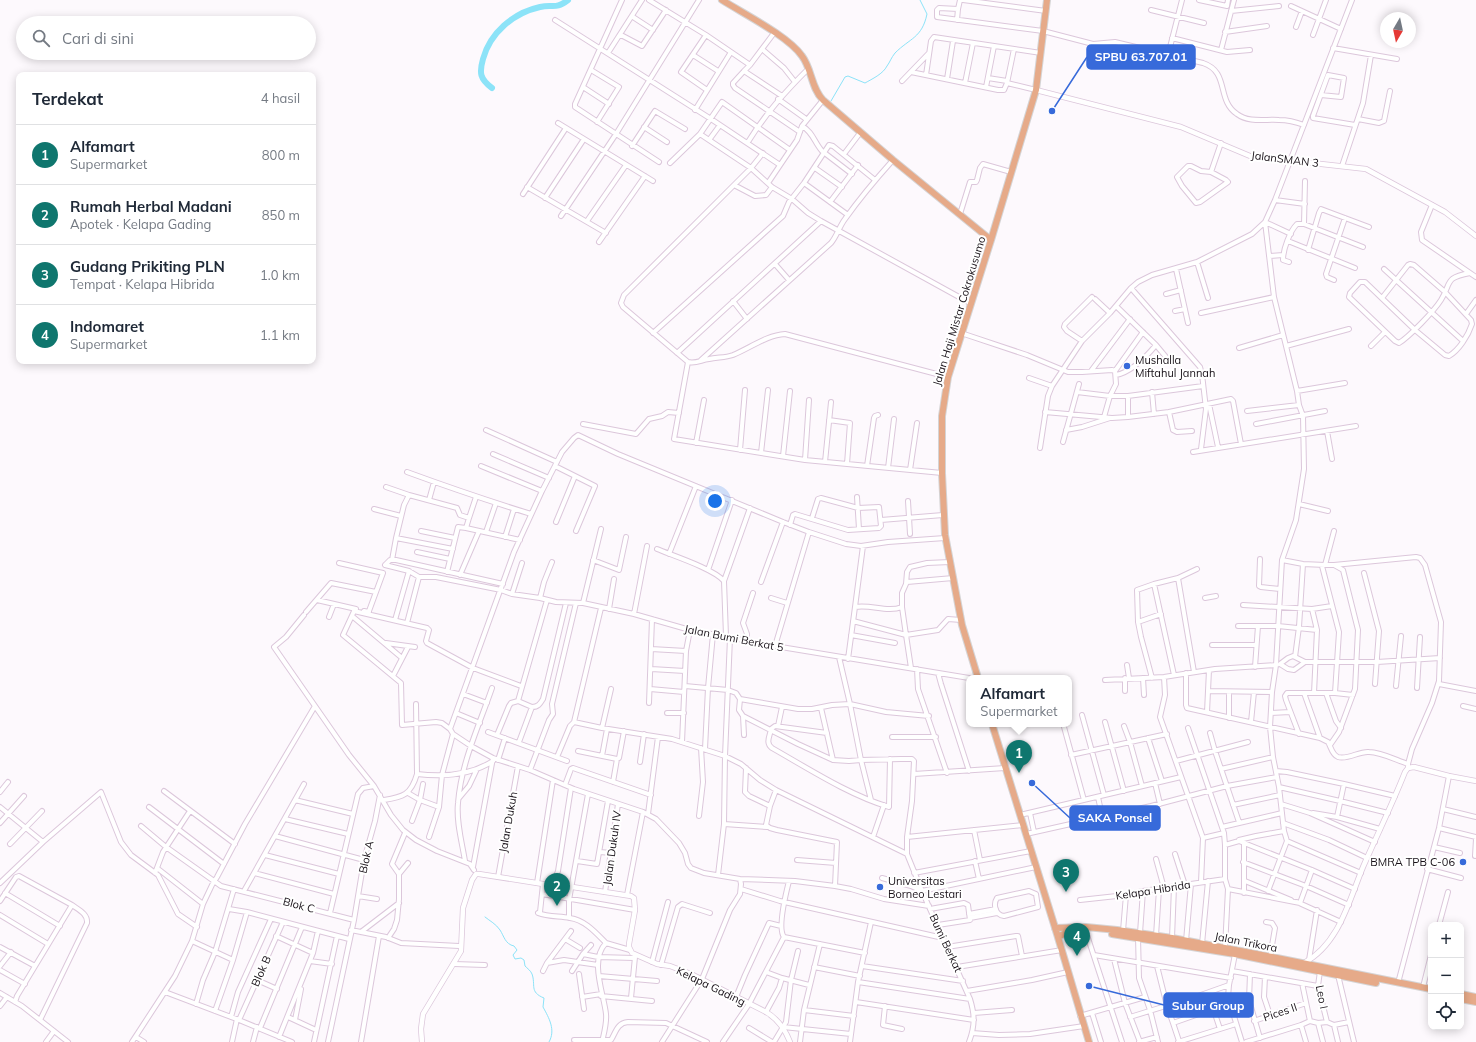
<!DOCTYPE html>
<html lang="id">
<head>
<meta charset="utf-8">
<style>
	:root { --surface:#fff; --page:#f6f6f7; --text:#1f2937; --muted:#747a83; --line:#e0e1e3; --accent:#0f766e }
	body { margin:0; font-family:Mulish,sans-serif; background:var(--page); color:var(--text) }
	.controls { position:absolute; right:12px; bottom:12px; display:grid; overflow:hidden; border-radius:8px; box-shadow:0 2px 10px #0003 }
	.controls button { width:36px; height:36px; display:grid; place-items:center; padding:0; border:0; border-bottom:1px solid var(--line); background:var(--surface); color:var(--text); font:20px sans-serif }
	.compass { position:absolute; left:1380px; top:12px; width:36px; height:36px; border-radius:50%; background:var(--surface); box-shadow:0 2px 10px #0003; rotate:189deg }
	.you { position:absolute; left:715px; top:501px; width:14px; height:14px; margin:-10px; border:3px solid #fff; border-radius:50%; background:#1a73e8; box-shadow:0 0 0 6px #1a73e833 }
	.badge { display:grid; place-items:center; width:26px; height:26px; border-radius:50%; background:var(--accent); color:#fff; font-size:13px; font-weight:700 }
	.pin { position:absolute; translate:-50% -33px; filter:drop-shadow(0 1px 2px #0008) }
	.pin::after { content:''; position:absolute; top:21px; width:14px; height:12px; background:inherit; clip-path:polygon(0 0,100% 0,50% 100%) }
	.popup { position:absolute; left:966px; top:675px; width:106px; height:52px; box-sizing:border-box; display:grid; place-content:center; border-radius:8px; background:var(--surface); filter:drop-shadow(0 1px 3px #0005); font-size:13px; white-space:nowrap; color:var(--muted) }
	.popup b { font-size:15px; color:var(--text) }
	.popup::after { content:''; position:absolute; left:50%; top:100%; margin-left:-8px; border:8px solid transparent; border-top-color:var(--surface) }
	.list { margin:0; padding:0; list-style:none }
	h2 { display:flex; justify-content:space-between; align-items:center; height:52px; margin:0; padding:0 16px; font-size:17px }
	h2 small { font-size:13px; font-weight:400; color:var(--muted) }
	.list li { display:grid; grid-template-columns:26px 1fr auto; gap:12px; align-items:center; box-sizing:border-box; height:60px; padding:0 16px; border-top:1px solid var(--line) }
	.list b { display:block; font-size:15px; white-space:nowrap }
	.list p { margin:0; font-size:13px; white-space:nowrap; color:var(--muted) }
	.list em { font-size:13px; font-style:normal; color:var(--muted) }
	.icon { flex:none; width:22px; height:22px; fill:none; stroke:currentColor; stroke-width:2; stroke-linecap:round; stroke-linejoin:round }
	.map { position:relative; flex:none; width:1476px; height:1042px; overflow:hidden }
	.search { position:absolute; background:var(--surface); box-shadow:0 2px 10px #0003; left:16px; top:16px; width:300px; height:44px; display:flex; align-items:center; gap:10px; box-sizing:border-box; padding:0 14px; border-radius:22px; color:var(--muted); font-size:15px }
	.panel { position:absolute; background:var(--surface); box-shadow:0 2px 10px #0003; left:16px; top:72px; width:300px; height:292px; border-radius:8px }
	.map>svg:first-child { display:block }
</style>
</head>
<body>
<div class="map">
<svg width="1476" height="1042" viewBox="0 0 1476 1042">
	<rect width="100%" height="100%" fill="#fdf9fd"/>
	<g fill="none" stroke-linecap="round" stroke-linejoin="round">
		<!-- stream -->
		<path stroke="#8ce3f8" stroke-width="1" d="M831,101L845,77L848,76L865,83C872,79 883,74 887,66C890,62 891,58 895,53C910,38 922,38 927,14L920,0
			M485,917C490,921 496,924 500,930C504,936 505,944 514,946L517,950L513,955L515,959L521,958L524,960L525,966C527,968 531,971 532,974C536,985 529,992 544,998L543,1007C549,1018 556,1030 549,1042"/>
		<!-- river -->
		<path stroke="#8ce3f8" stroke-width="6" d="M492,88C480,79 479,73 483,59C490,33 513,13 540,7C554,4 555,10 568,0"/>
		<!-- minor casing -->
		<g stroke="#dcc7db" stroke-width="6">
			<path id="minor" d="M622,0L575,104V107L659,162
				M649,0L706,35L750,65
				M960,0L958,9L939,8L937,10V17L1043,31L1093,44L1115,42L1203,63C1230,72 1216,100 1237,114C1249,123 1265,119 1279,120C1288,120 1296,122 1304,125
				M963,0L1046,11
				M1199,0L1227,6L1228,0
				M1291,6L1341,29
				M1151,10L1204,23
				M1231,11L1279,6
				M633,17L653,30
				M555,20L711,119L780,165
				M957,20L958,9
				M1296,27L1302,11
				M1225,32L1267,26
				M774,33L750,65L744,71L782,96
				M621,35L642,46L666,10
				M706,35L681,72L707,90
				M1313,35L1326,0
				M1172,38L1227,52L1250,50
				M1333,48L1397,59
				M762,49L784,68L795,82
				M1221,50L1234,0
				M608,53L642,0
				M693,55L718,71
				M1168,55L1182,0
				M591,70L619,87L597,122
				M744,71L733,83V85L735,88L800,132
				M911,72L998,90H1004L1007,83L1036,90
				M926,75L931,41L934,37L1041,53
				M988,78L1007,81
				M947,79L953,41
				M902,81L929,53
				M965,83L973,43
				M1007,83L1014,49
				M583,87L609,104
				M986,87L994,46
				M1321,95L1341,97L1344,78L1328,75L1313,116V118L1355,125
				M778,99L806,119
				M695,110L731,52
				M1358,119L1379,123L1384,121L1390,91
				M558,123L653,181
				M802,126C813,132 814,142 822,151L852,174
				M644,127L667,142
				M700,134L751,168L772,187L792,199L808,213L821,221L970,303
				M709,140L720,125
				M748,142C766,113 785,92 809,68
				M632,146L655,111L685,129
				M844,154L860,133
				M670,163L700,134L722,102L790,150
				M1188,166H1191L1201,171L1211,172L1226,180L1228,182L1200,202L1196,203L1182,186L1177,177Z
				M1342,166L1363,103L1371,55
				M815,168L842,187
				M1211,172L1221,143
				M768,183L797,140L802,126L823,100
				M804,183L848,215
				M734,185L751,168L763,153
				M527,187L606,233
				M772,187L766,195L755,196L734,185L624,295L621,303L623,307L688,362C696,364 701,360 709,359C717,357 725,358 733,355C750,348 767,335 785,334L948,377
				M523,194L566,128
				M545,198L584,139
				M1275,200L1305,204
				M830,202L858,165
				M1432,205L1421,232L1422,240L1470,273
				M960,214L970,182H976L977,180L980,168L983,164L1011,172
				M561,216L616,134L699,0
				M587,221L626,165
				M1265,222L1274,297L1297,391L1299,405L1303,416L1304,469L1296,520L1282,560L1276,665L1272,692L1270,727L1273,757L1279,787L1284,831L1287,841L1268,891
				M1265,222L1291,234
				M1304,224L1305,181
				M1288,241L1355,268
				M599,242L645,176
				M1308,250L1319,213L1321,209L1369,227
				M1269,256L1283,255
				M1197,262L1208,298
				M1289,262L1283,260C1283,249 1290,231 1297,224H1304L1363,247
				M775,264L789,280
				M1176,269L1188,323
				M1384,269L1463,341
				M1334,280L1327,277L1326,274L1345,218
				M1131,288L1200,367L1202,374L1206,409L1201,449
				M1166,294L1181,290
				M1382,298L1408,265L1410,264L1414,265L1445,292L1471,320L1472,324C1468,336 1459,350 1449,356L1445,355L1415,330L1365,282H1360L1350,293L1349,297L1395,341L1399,343C1409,337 1434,311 1441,300C1452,282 1444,278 1470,273L1476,277
				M1095,299L1110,313
				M733,301L747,319
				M1116,306L1156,345L1166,357
				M1175,311L1185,309
				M1201,313L1274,297
				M1466,314L1476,300
				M653,333L783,216L789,202L804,183L829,145L833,146L875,180
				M961,333L1027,355L1068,372H1082L1112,370L1115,371
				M1082,341L1067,331L1064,327L1065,324L1092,297
				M1286,346L1349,329
				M1371,346L1385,332
				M1239,348L1283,335
				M677,353L821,221
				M701,360L831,243C837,236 839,227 845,219C860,198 876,179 893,160
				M688,362L674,439L805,460L942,473
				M1091,371L1130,319
				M1116,375C1132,372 1146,357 1156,345
				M1029,378L1052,386
				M1297,391L1345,383
				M1077,392L1110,396H1128L1203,386
				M1152,392L1154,414
				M1209,404L1218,447
				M1247,411L1299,405
				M1045,412L1112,418L1128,417L1169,412L1231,399L1233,401L1241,444
				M1169,412L1173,430L1177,432L1192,431
				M1104,417L1110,396L1116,384L1115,371L1143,332
				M1128,417V396
				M829,420L850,423L847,464
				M583,424L636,434L649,419L662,416L668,412L679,413
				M1256,424L1325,411
				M486,430L557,462
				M1066,430L1082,427L1110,418
				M1327,431L1332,459
				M1063,442L1079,384
				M696,443L704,400
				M1040,448L1048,396L1052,386L1082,341L1110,313L1131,288L1138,282L1152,275L1197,262L1252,234L1265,222L1275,200L1352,0
				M740,450L745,390
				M1193,452L1356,426
				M761,453L768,390
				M493,454L549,478
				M783,456L790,391
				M805,460L809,400
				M825,462L831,402
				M481,466L542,491
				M555,466L575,476L556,522
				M867,466L874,418L875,416L878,415
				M888,468L894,419
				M910,470L917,423
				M407,472C448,487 489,501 531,514
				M575,476L595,486L576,531
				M386,487L409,495
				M857,497L859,529
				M429,500L434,482
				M908,501L910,534
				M1299,504L1328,511
				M374,509L401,516
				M469,518L476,497
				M881,520L943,515
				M790,525L793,515L795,514L848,530L879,528L881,526L879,507L858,508L821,498L818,499L812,518
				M421,531L455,538
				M486,532L496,503
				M505,537L514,509
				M453,549L396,538L404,505L409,495L457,508L460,515L469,518L466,528L520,540
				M657,549C674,556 714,569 724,581L726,636
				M417,552L450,559
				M669,554L696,486
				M1260,559L1259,586L1261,587L1280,589
				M392,560L396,538
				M593,560L619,570L626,537
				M1282,560L1303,564L1325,565L1334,531
				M339,563L383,573L369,611V612L364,611
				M385,565L409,571L419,577H436L501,590L512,594L540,598L556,602L583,603L634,614L690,630L775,646L969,678
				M385,565L390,560H396L503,584
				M1325,565H1334L1343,570L1358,630L1355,689L1339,732L1330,745
				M1334,565L1416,557L1420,558L1425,565L1441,622L1439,681L1432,703L1412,749L1408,764V768
				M1322,566L1339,632L1335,693
				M708,570L732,500
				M447,572L458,527L466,528
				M1364,573L1379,631L1375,684
				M460,575L479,531
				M1178,578L1194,672
				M724,581L750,508
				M761,582L783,522
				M907,582L953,578
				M1154,584L1174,675
				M512,594L522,563
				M540,598L544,582L552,562
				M771,598L787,603
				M1205,598L1216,596
				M317,600L356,609
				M583,603L601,529
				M1243,605L1312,609L1317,630
				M855,607L863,546
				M355,609L343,635L401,683L402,725L436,722L442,723L450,729L453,734L471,746L493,758L530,770L574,789L643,812L627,895
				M609,609L614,579
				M1312,609L1332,606
				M354,611L427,628L429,630L426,641L427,643L473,668L521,686
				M306,612L331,583L376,592
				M634,614L647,546
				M304,615L286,637L274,647L349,755L374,786L391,815L403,830L416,840L437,851L470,864L474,870
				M352,616L402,658
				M329,617L334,604
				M395,620L409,571
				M853,621L906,635L902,607
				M1138,622L1161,614
				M407,623L419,577
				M1238,626H1278L1317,630L1314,693
				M851,635L895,643
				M747,641V634L743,623L753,593
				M386,643L415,647
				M1212,645H1256
				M775,646L809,532
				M651,649L686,651
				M839,657L850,704L861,760L871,800
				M1295,657L1299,627L1303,564
				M848,659L855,607C871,604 887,613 902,607V593L906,584L907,572L910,567L927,563L950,562
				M1305,662L1294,670L1288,669L1280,664L1288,658L1293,656L1305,662H1377L1440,658
				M1127,665L1129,678
				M1255,667L1258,626
				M911,668L906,635L938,630L948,619L961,620
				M651,669L685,671
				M917,669L918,689L947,773
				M938,673L941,684L969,771
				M1186,673V705L1187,708L1320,738L1328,742C1331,747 1332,755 1338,757C1348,760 1359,751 1369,752C1381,752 1396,760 1408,764
				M393,676L408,647
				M1164,677L1165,695L1160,717L1203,838L1201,882
				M1125,678V691
				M1143,678L1144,695
				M1152,678L1141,637L1138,622L1137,590L1154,584L1178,578L1197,569
				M1105,680L1164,677L1215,669L1277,665
				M1439,684L1476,691
				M685,686L728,690L736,693L740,699L739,710L743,716L744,735
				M1396,686L1401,636
				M1417,688L1420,637
				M650,689L684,692
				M1208,691L1272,692
				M1304,693L1320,738
				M1326,693L1336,721L1341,728
				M463,694L487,703
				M740,699L798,709H812L832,705L850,704L886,712L929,716
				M518,701L532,707
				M649,703L652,619
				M1463,706L1476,709
				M821,708L833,760
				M1207,712L1209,670
				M456,713L480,723
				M667,713H684
				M1271,713L1290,712
				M1082,715L1104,795
				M743,716L798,744L833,760L849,761L861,760L901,759H912L914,761L912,801L907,837V854L922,891L970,999C975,1015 975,1026 969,1042
				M1229,718V692
				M574,722L601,608
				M1105,722L1124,791
				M1251,722L1254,692
				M778,726L782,707
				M1124,726L1130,742L1142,786
				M1064,727L1084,800
				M602,728L611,689
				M1188,728L1224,833
				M450,729L514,552L542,491L562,452L574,438L578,435L618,454L783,522L809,532L846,544L861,546L888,542L945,538
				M488,732L567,761
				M827,733L775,726L771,729C770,736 765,743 772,748C809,769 849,795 889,807L890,759
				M1210,733L1215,751L1239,822
				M1299,734L1286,700L1285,696L1287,693H1335L1353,695
				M497,735L509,706L511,703L518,701L547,600
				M892,737H936
				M1148,738L1162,781
				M519,742L532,707C538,707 540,704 543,699L566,603
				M682,742L686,651L690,630
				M705,749L708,688L713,634
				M578,751L617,759
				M1071,755L1167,734
				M602,756L607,729
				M557,757L570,726L574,722L602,728L672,739L725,756L741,764L760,780L776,790L907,854
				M498,760L505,738
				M1176,761L1248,742
				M640,762L644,734
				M746,768L745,792L749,796L770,806
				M1221,769L1273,757
				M530,770L549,720L553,714L552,704L576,603
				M1276,771L1287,772L1344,784L1395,796
				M417,774C442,777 471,775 493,761
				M914,774L1005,768
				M613,782L617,759L619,758L624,731
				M1155,783L1160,804
				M565,785L571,769L573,768L651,795
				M1279,787L1340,801L1388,813
				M776,790L770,806L766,825L770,828L777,830L837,842L835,886
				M164,791L235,844
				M0,792L8,782
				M408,793L420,800L439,807
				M1098,797L1102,816
				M459,798L469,786L477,769
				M295,800L353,814
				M384,800C403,797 411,795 417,774L416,704
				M1281,804L1310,813L1375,842
				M1233,805L1280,795
				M0,807L43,842
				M149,807L224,864
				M1443,809L1476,817
				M643,812L656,819L679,843L685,853L688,864L691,868L704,873L740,879L795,881L835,886L851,889L884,899L929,906
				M1030,813L1034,832
				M1313,813L1337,817L1380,829
				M648,814L658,737
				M1020,815L1181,777
				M699,816L703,782L701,748
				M1337,817L1344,784
				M285,819L348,834
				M412,821L420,800L423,784
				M0,823L24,796
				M1283,823L1329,840L1367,858
				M724,824L725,756L730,638
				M141,826L166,847L221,886L354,920
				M1222,827L1282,813
				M1439,828L1476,837
				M974,830L980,860
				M1026,834L1151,806L1227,786L1277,777
				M275,836L364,860
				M429,837L439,807L442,775L453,734
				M873,837L884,805
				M907,837L1023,825
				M1203,838L1224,833L1225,845V879L1228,889L1225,948
				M1239,840L1256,836L1284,831
				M1287,841L1361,873
				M1244,842V893
				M10,844L42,811
				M1225,845L1239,841L1312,870L1355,889
				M1434,847L1460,853
				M600,852L611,853
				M1175,854L1185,885
				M265,855L339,874
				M1475,856L1476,839
				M1156,859L1164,888
				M797,860L836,863
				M465,861C462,842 456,822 458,803C461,763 479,726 492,688
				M577,861L597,864L608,801
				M975,861L979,879
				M1243,862L1306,886L1349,905
				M473,867L493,758
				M157,868L203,904
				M1427,869L1461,878
				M155,873L163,852L190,811
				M254,873L334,894
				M914,873L1031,851
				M399,874L408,863
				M718,875L724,824L767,827
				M498,877L518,766
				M882,878L911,886L922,891L1036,867
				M1245,881L1291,900
				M0,883L43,842L101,792L121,842L131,855L158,875L178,914L197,927
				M537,883L553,780
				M543,884L540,912L538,913C548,917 559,916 570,918C585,920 596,933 606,943
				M553,884L558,871L571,788
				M741,889L780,901L943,938
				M1228,889L1300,903L1312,870
				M244,891L304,784
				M1029,891L1036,894L1038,907L1004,916C995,915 993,904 997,898Z
				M605,892L618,804
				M5,893L60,926
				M542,894L635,910
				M358,896L377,899
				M1080,900L1126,895L1143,891L1225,879
				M0,901L16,877L19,876L72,905L17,996L15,1002
				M1297,902L1341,922
				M229,909L247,912L349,939
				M930,909L964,903L968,905L970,920L938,925
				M330,913L358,794L363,788L374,786
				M969,914L996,909
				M0,915L48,944
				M569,918V900L588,794
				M970,918L997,913
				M1266,922L1272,923L1275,928L1270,957
				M1439,925L1448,892
				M351,930L386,937L401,943L459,946
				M1123,931L1126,895
				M361,932L399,903
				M1086,932L1122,1042
				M1140,933L1143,891
				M276,936L313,953
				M1156,936L1159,889
				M784,937L865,953
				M1138,937L1139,978L1150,1010L1158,1042
				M388,938L394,929L397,920L399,899V874L392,864L405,833
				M1172,938L1174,887
				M565,939L580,948
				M192,941L233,960
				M1186,941L1191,884
				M1202,944L1208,881
				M0,947L35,966
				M947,947L1016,936H1018L1022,956
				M583,954L591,945
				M1235,954L1229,985L1228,997L1242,1042
				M1094,955L1231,978
				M1114,959L1125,1003L1140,1042
				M1309,960L1317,910
				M310,961L332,964
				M652,962L668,902
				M547,963L571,931
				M454,964L485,965
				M661,965L678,907L682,904L685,905L710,913
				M0,966L11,952
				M862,966L963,981
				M1157,966L1167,1006L1173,1023
				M814,967L860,976
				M957,967L1062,950
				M0,970L25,984
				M543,971L547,963L564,960L598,965
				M572,971L583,954L598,957L634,958
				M1232,971L1318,986
				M1320,971L1318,986L1327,1022
				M766,972L782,978L809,985
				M579,974L584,1009
				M1250,974L1249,1000L1260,1038
				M1338,975L1354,1042
				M599,976L657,981
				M1265,977L1264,997L1270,1015
				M257,980L277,989
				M858,982L970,999
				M1302,983L1310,1021
				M1398,983L1439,828L1449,776
				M1423,987L1431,955
				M967,991L1032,980L1068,972
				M165,992L239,1020L292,1042
				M0,993L22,1006L68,1042
				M1208,993L1220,1029
				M601,996L652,1001
				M582,997L601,994
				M736,997L745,975L769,923L781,926
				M631,998L635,957
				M856,1002L974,1020
				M196,1004L203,980L215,952L234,889
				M0,1006L7,997
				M885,1006L883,1025L902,1029
				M804,1010L854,1016
				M215,1011L233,960L247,912
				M766,1012L779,988L782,978
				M974,1013L1012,1010
				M1092,1013L1101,1042
				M1080,1016L1145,997
				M231,1017L238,992L271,919
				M288,1017L316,1030
				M1130,1017L1198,996L1229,985
				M40,1020L87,923C88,914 79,910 72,905
				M239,1020L283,922
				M295,1020L301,989
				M1254,1021L1306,1003
				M1318,1023L1323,1042
				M1301,1025L1306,1042
				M1334,1025L1338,1042
				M783,1027L851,1034
				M260,1028L302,927
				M749,1028L772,1042
				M972,1033L999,1035L1030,1034L1084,1026
				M136,1037L144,1042
				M279,1037L313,953L318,931
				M574,1040H611C616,1032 617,1023 628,1022L666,1023L707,1042
				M1179,1041L1173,1023L1213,1009
				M46,1042L54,1031
				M132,1042L175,976L192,941L203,904L212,885L217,877L245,824L315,706
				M232,1042L237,1019
				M253,1042L257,1027
				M314,1042L337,936
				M328,1042L354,920L364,860L375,821L380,795
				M361,1042L379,936
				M602,1042C604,1033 607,1023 606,1014C604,994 589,960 606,943L630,950
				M662,1042L702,979L730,910L740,894L741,884L740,879
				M723,1042L749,1004L784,937C777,928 786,893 789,881
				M774,1042L786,1022L791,980L798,951
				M800,1042L804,1010L820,944
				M850,1042L858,982L871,922
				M1139,1042L1157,1037
				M1178,1042L1236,1024
				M1246,1042L1301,1025L1310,1021L1318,1023L1327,1022L1334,1025L1349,1022"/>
		</g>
		<!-- tertiary casing -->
		<g stroke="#dcc7db" stroke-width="6">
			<path id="tertiary" d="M1036,90L1181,127L1250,156L1366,169L1445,212L1476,236
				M1304,963C1339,944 1349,901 1363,867C1377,835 1392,805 1405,772L1408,768L1414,767L1449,776L1476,781
				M422,1042L421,1029L423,1014L461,951L463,908L472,880L476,874H479L543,884H553L631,896L634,898L635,910L629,944V947L632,953L657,964L670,966L691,974L766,1012C778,1019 785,1029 790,1042"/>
		</g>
		<!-- primary casing -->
		<g stroke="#d5d4d5" stroke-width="8">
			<path id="primary" d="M722,0C744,14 788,36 802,56C812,69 811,88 823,100L893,160L991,240
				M978,678L962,625L945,535L942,473V416L948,377L991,240L1036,90L1047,0
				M992,724L1057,934L1089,1042
				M1055,928L1086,927L1117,930L1172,938L1267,956L1431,989
				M1112,934L1235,954L1376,983
				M1058,937L1069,931H1079
				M1461,994L1476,997
				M1461,999L1476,1002"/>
		</g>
		<!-- minor -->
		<use href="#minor" stroke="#fff" stroke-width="4"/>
		<!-- tertiary -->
		<use href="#tertiary" stroke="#fff" stroke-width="4.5"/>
		<!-- primary -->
		<use href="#primary" stroke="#e6aa89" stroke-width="6"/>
	</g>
	<!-- markers -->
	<g fill="#376ada" stroke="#fff" stroke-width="1.5">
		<circle cx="1127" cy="366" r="4"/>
		<circle cx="1463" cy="862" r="4"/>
		<circle cx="880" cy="887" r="4"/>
	</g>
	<g text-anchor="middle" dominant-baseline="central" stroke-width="4" stroke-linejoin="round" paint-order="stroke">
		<!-- street labels -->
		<g font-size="11" fill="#171017" stroke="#fff">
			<text transform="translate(1285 159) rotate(7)">JalanSMAN 3</text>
			<text transform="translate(959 311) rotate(-73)">Jalan Haji Mistar Cokrokusumo</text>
			<text transform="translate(734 638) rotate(11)">Jalan Bumi Berkat 5</text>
			<text transform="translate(508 822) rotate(-80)">Jalan Dukuh</text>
			<text transform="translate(612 848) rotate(-82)">Jalan Dukuh IV</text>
			<text transform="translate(366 857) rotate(-77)">Blok A</text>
			<text transform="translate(1153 890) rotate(-9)">Kelapa Hibrida</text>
			<text transform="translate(299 905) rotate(15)">Blok C</text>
			<text transform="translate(1246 942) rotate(11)">Jalan Trikora</text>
			<text transform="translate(946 943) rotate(65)">Bumi Berkat</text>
			<text transform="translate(261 971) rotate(-66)">Blok B</text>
			<text transform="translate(711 986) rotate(26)">Kelapa Gading</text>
			<text transform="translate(1322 997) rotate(79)">Leo I</text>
			<text transform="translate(1280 1012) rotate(-19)">Pices II</text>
		</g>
		<!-- poi labels -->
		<g font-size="11" fill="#171017" stroke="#fff" text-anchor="start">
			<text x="1135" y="360">Mushalla<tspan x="1135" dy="13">Miftahul Jannah</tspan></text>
			<text x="1455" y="862" text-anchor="end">BMRA TPB C-06</text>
			<text x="888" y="881">Universitas<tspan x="888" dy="13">Borneo Lestari</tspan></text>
		</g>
	</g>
	<!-- callouts -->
	<path fill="none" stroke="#376ada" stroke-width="1.5" d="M1052 111L1087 57M1032 783L1070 818M1089 986L1164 1005"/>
	<g fill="#376ada" stroke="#fff" stroke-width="1.5">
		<circle cx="1052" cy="111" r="4"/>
		<circle cx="1032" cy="783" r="4"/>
		<circle cx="1089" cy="986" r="4"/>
	</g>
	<g fill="#376ada" stroke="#376ada" stroke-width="1.5">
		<rect x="1087" y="45" width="108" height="24" rx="4"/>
		<rect x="1070" y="806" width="90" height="24" rx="4"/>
		<rect x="1164" y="993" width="89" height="24" rx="4"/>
	</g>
	<g font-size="12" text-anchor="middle" font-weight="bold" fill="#fff">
		<text x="1141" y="61">SPBU 63.707.01</text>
		<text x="1115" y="822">SAKA Ponsel</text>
		<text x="1208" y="1010">Subur Group</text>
	</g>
</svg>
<div class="controls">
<button>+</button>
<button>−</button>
<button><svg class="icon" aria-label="locate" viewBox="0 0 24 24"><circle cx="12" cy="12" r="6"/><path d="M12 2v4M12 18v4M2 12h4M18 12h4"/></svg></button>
</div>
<svg class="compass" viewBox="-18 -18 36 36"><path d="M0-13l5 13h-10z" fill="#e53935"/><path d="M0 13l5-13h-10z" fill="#747a83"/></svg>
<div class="you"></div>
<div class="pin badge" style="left:1019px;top:773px">1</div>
<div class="popup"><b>Alfamart</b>Supermarket</div>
<div class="pin badge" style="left:557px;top:906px">2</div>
<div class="pin badge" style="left:1066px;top:892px">3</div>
<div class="pin badge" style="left:1077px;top:956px">4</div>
<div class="search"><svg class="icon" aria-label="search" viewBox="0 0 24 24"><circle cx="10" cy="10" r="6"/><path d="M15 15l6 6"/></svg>Cari di sini</div>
<section class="panel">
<h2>Terdekat<small>4 hasil</small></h2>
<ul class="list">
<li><span class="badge">1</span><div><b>Alfamart</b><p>Supermarket</p></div><em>800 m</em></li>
<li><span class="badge">2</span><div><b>Rumah Herbal Madani</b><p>Apotek · Kelapa Gading</p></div><em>850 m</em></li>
<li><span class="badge">3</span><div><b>Gudang Prikiting PLN</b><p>Tempat · Kelapa Hibrida</p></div><em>1.0 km</em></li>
<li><span class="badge">4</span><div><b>Indomaret</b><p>Supermarket</p></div><em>1.1 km</em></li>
</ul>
</section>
</div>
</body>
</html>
